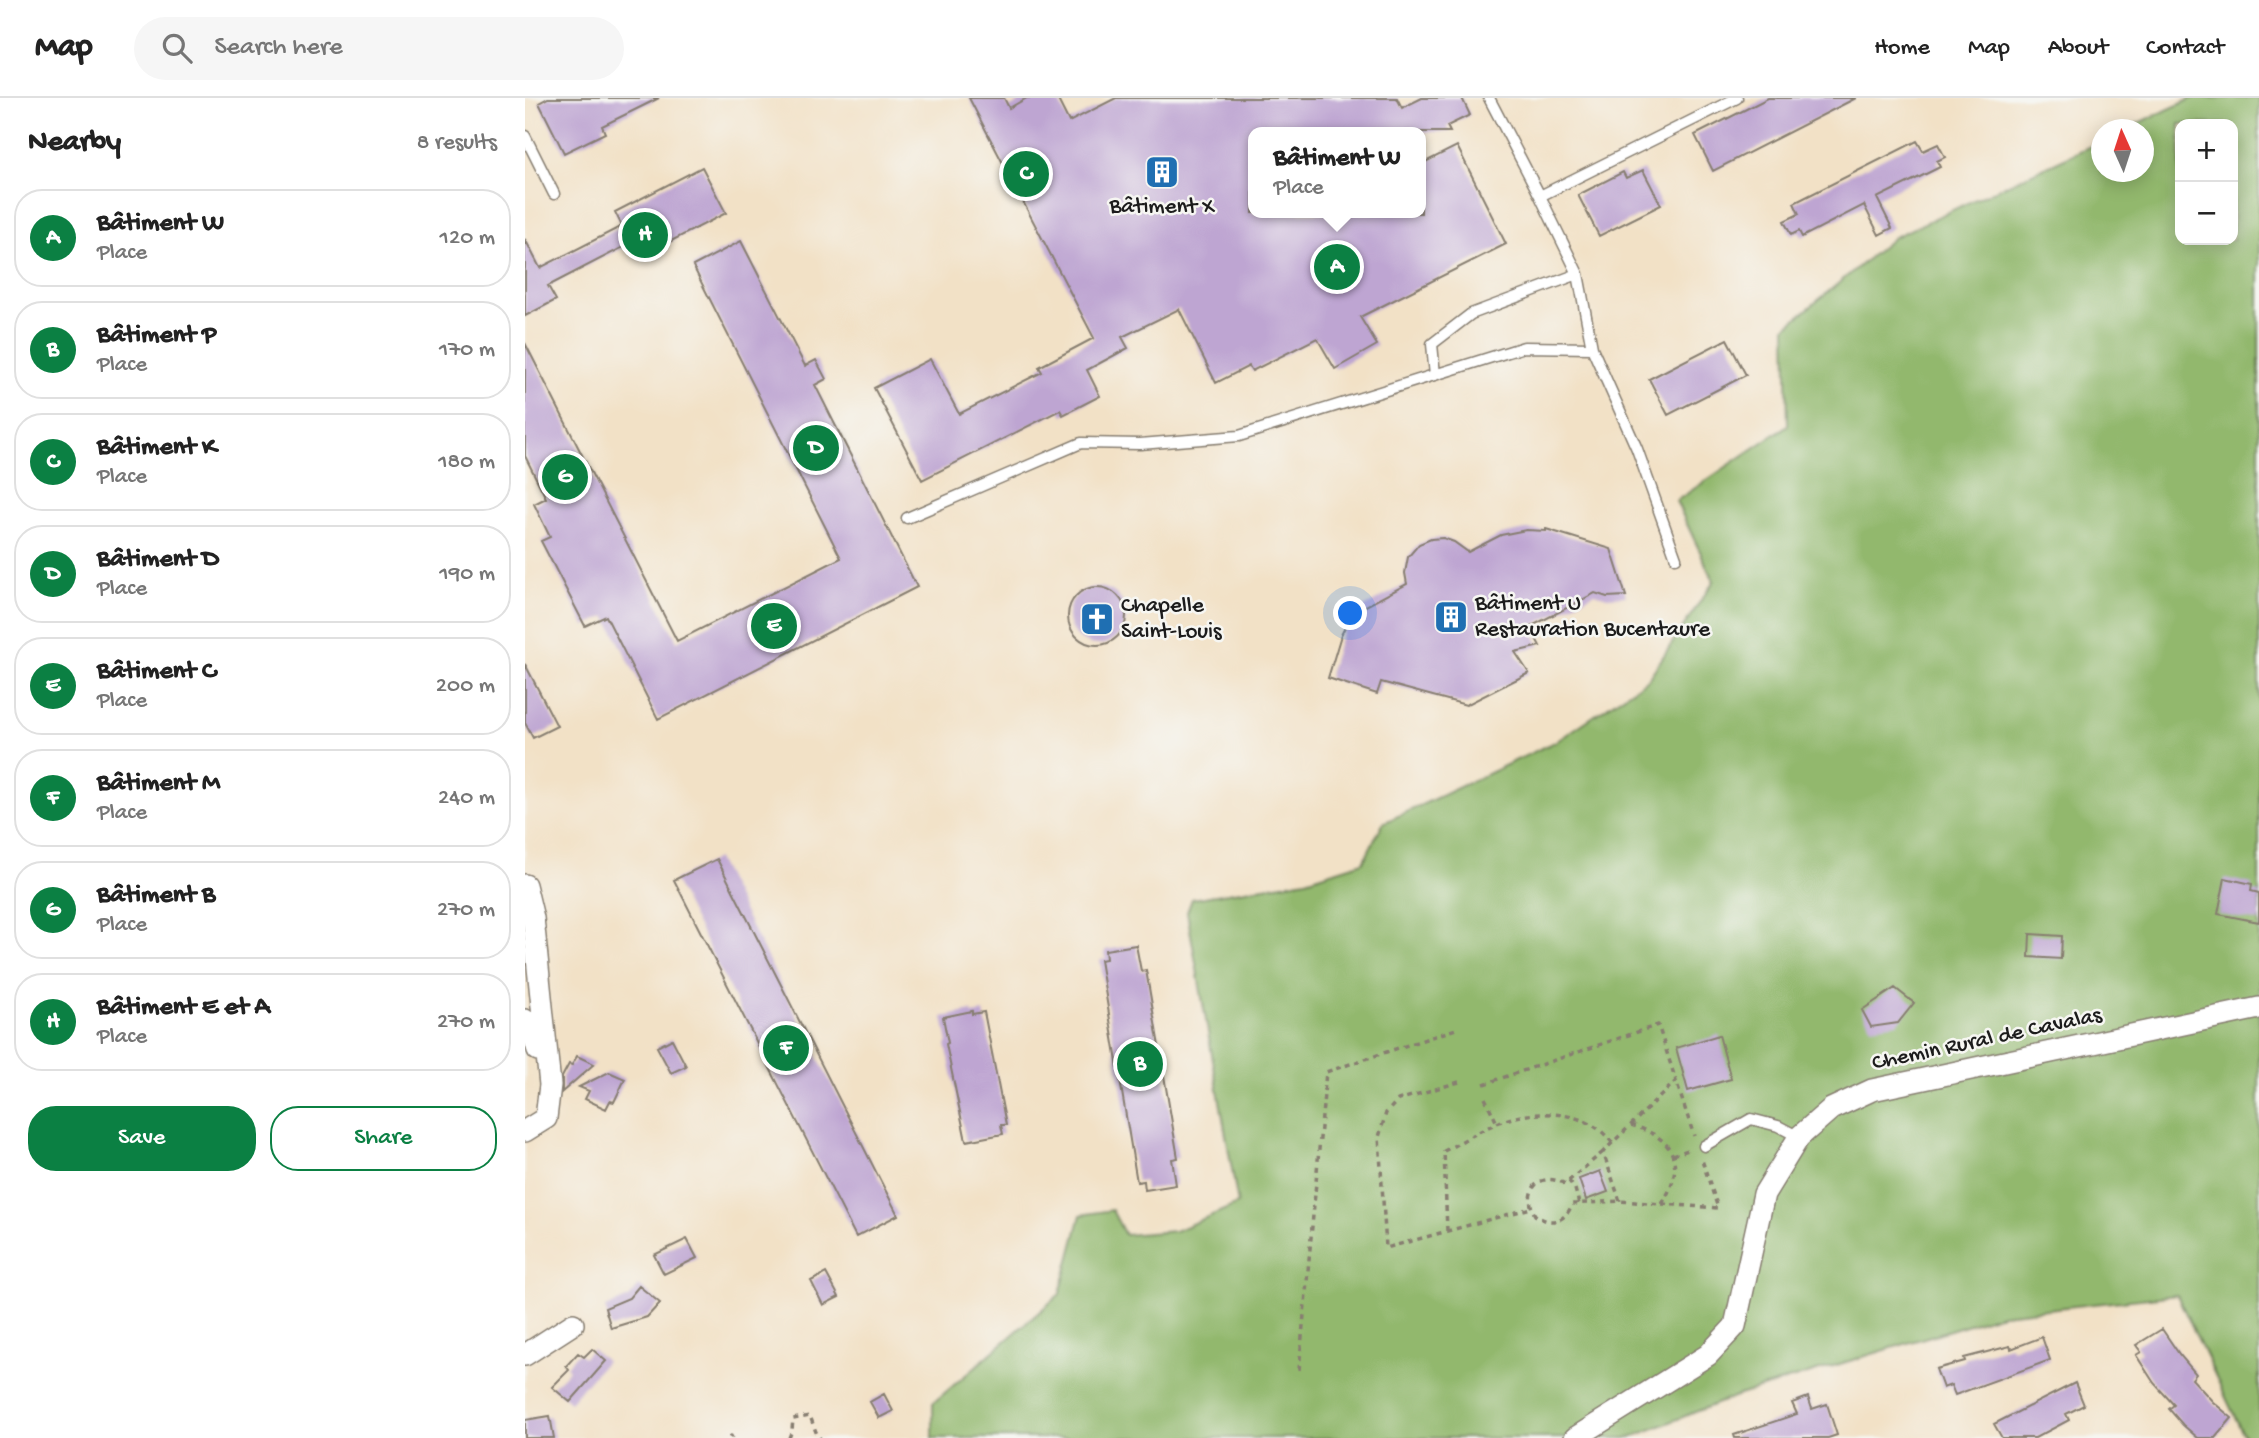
<!DOCTYPE html>
<html lang="en">
<head>
<meta charset="utf-8">
<style>
	:root { --surface:#fff; --page:#f6f6f6; --text:#222; --muted:#767676; --line:#e0e0e0; --accent:#0b8043 }
	body { margin:0; font-family:"Gochi Hand",sans-serif; background:var(--page); color:var(--text) }
	.controls { position:absolute; right:21px; top:21px; display:grid; overflow:hidden; border-radius:14px; box-shadow:0 4px 18px #0003 }
	.controls button { width:63px; height:63px; display:grid; place-items:center; padding:0; border:0; border-bottom:2px solid var(--line); background:var(--surface); color:var(--text); font:35px sans-serif }
	.compass { position:absolute; left:1566px; top:21px; width:63px; height:63px; border-radius:50%; background:var(--surface); box-shadow:0 4px 18px #0003; rotate:357deg }
	.you { position:absolute; left:826px; top:516px; width:24px; height:24px; margin:-18px; border:5px solid #fff; border-radius:50%; background:#1a73e8; box-shadow:0 0 0 10px #1a73e833 }
	.badge { display:grid; place-items:center; width:46px; height:46px; border-radius:50%; background:var(--accent); color:#fff; font-size:23px; font-weight:700 }
	.pin { position:absolute; translate:-50% -50%; border:4px solid #fff; box-shadow:0 2px 7px #0006 }
	.popup { position:absolute; left:723px; top:29px; width:178px; height:91px; box-sizing:border-box; display:grid; place-content:center; border-radius:14px; background:var(--surface); filter:drop-shadow(0 2px 5px #0005); font-size:23px; white-space:nowrap; color:var(--muted) }
	.popup b { font-size:26px; color:var(--text) }
	.popup::after { content:''; position:absolute; left:50%; top:100%; margin-left:-14px; border:14px solid transparent; border-top-color:var(--surface) }
	.list { margin:0; padding:0; list-style:none }
	h2 { display:flex; justify-content:space-between; align-items:center; height:91px; margin:0; padding:0 28px; font-size:30px }
	h2 small { font-size:23px; font-weight:400; color:var(--muted) }
	.list li { display:grid; grid-template-columns:46px 1fr auto; gap:21px; align-items:center; box-sizing:border-box; height:98px; margin:0 14px 14px; padding:0 14px; border:2px solid var(--line); border-radius:28px }
	.list b { display:block; font-size:26px; white-space:nowrap }
	.list p { margin:0; font-size:23px; white-space:nowrap; color:var(--muted) }
	.list em { font-size:23px; font-style:normal; color:var(--muted) }
	.actions { display:flex; gap:14px; padding:21px 28px }
	.actions a { flex:1; padding:16px 0; border:2px solid var(--accent); border-radius:28px; text-align:center; font-size:24px; color:var(--accent) }
	.actions .main { background:var(--accent); color:#fff }
	.icon { flex:none; width:38px; height:38px; fill:none; stroke:currentColor; stroke-width:2; stroke-linecap:round; stroke-linejoin:round }
	.map { position:relative; flex:none; width:1734px; height:1340px; overflow:hidden }
	header { display:flex; align-items:center; gap:42px; box-sizing:border-box; height:98px; padding:0 35px; background:var(--surface); border-bottom:2px solid var(--line) }
	header strong { font-size:33px }
	nav { display:flex; gap:38px; margin-inline-start:auto; font-size:24px }
	.search { width:490px; height:63px; background:var(--page); display:flex; align-items:center; gap:18px; box-sizing:border-box; padding:0 24px; border-radius:38px; color:var(--muted); font-size:26px }
	main { display:flex }
	aside { flex:1; background:var(--surface) }
	.map>svg:first-child { display:block }
</style>
</head>
<body>
<header>
<strong>Map</strong>
<div class="search"><svg class="icon" aria-label="search" viewBox="0 0 24 24"><circle cx="10" cy="10" r="6"/><path d="M15 15l6 6"/></svg>Search here</div>
<nav><a>Home</a><a>Map</a><a>About</a><a>Contact</a></nav>
</header>
<main>
<aside>
<h2>Nearby<small>8 results</small></h2>
<ul class="list">
<li><span class="badge">A</span><div><b>Bâtiment W</b><p>Place</p></div><em>120 m</em></li>
<li><span class="badge">B</span><div><b>Bâtiment P</b><p>Place</p></div><em>170 m</em></li>
<li><span class="badge">C</span><div><b>Bâtiment K</b><p>Place</p></div><em>180 m</em></li>
<li><span class="badge">D</span><div><b>Bâtiment D</b><p>Place</p></div><em>190 m</em></li>
<li><span class="badge">E</span><div><b>Bâtiment C</b><p>Place</p></div><em>200 m</em></li>
<li><span class="badge">F</span><div><b>Bâtiment M</b><p>Place</p></div><em>240 m</em></li>
<li><span class="badge">G</span><div><b>Bâtiment B</b><p>Place</p></div><em>270 m</em></li>
<li><span class="badge">H</span><div><b>Bâtiment E et A</b><p>Place</p></div><em>270 m</em></li>
</ul>
<div class="actions"><a class="main">Save</a><a>Share</a></div>
</aside>
<div class="map">
<svg width="1734" height="1340" viewBox="0 0 1734 1340">
	<rect width="100%" height="100%" fill="#f6f6f2"/>
	<filter id="ink" filterUnits="userSpaceOnUse"><feTurbulence type="fractalNoise" baseFrequency=".0143" numOctaves="2"/><feDisplacementMap in="SourceGraphic" scale="14" xChannelSelector="R" yChannelSelector="G"/><feConvolveMatrix kernelMatrix="1 2 1 2 8 2 1 2 1" color-interpolation-filters="sRGB"/></filter>
	<filter id="wash" filterUnits="userSpaceOnUse"><feTurbulence type="fractalNoise" baseFrequency=".00686" numOctaves="4" result="noise"/><feDisplacementMap in="SourceGraphic" scale="28" xChannelSelector="R" yChannelSelector="G"/><feGaussianBlur stdDeviation="1.57" result="paint"/><feColorMatrix in="noise" values="0 0 0 0 0 0 0 0 0 0 0 0 0 0 0 0 0 1.4 0 .05"/><feComposite in="paint" operator="in"/></filter>
	<g filter="url(#wash)">
		<rect width="100%" height="100%" fill="#f2e1c6"/>
		<!-- forest -->
		<path fill="#92b86d" stroke="#576a44" stroke-width="2" fill-rule="evenodd" d="M1668,0H1734V1340H1720L1652,1197L1477,1216L1211,1298L1105,1340H408V1305L535,1196L556,1117L587,1112L600,1137L650,1133L713,1106L662,814L667,801L781,782L838,764L858,725L1032,643L1123,581L1189,483L1151,403L1263,327L1261,229L1369,139L1576,43V74H1618V32L1600,31ZM1655,26H1708V142H1655Z"/>
		<g id="blocks">
			<!-- building -->
			<path fill="#bea5d2" d="M23,0H134L77,28L80,35L39,55L14,5Z
				M444,0H479L484,10L502,0H532L544,24L591,0H872L877,10L897,0H937L945,17L922,28L925,34H728V115H896V66L932,48L981,146L835,219L852,247L810,271L792,240L727,273L724,268L691,285L654,211L597,239L603,250L562,272L575,298L538,317L535,312L397,382L349,290L405,261L434,316L517,274L514,269L569,240Z
				M1243,0H1331L1188,73L1170,37Z
				M1392,43L1398,53L1413,46L1420,59L1412,63L1415,69L1352,100L1367,130L1354,137L1339,107L1277,139L1274,133L1266,137L1259,123L1274,116L1269,105Z
				M177,69L201,115L113,160L106,145L23,188L31,202L0,218V141L15,170L97,128L90,114Z
				M1118,72L1136,107L1074,138L1053,97L1098,74L1101,80Z
				M216,143L280,268L291,262L301,281L290,287L392,489L133,621L81,518L60,528L16,443L25,439L9,406L21,400L0,358V245L152,543L316,460L168,168Z
				M1202,241L1221,277L1143,317L1124,281Z
				M1021,431L1086,451L1101,498L1082,499L1070,495L1005,529L1015,548L990,554L1004,575L941,607L856,584L852,596L803,580L816,537L824,521L835,511L882,486L880,475L883,459L894,446L906,441L918,440L929,444L943,454L976,437L1001,432L1021,433Z
				M543 518a29 29 0 1 1 58 0a29 29 0 1 1-58 0Z
				M0,566L32,628L8,640L0,625Z
				M192,761L373,1117L331,1139L149,782Z
				M1700,780L1727,786L1726,793L1734,795V824L1693,816Z
				M1505,836L1537,838L1536,861L1504,859Z
				M611,847L616,873L621,872L653,1060L647,1061L651,1087L620,1092L619,1083L612,1084L575,862L581,861L580,852Z
				M1370,890L1389,905L1373,925L1346,929L1337,912Z
				M447,913V916L459,914L481,1027H476L478,1036L441,1043L421,946L423,945L418,919Z
				M1194,937L1206,981L1163,993L1151,950Z
				M147,941L161,968L146,975L132,949Z
				M52,958L69,966L37,994V979L44,966L47,967Z
				M84,974L100,981L89,1004L85,1003L81,1011L60,1001L64,993L54,989Z
				M1075,1073L1083,1094L1061,1102L1054,1081Z
				M162,1141L172,1160L139,1176L129,1157Z
				M301,1175L314,1199L298,1207L286,1183Z
				M114,1188L135,1205L122,1219L86,1230L80,1210L104,1200Z
				M1637,1231L1654,1256L1671,1276L1667,1281L1688,1304L1707,1320L1690,1340H1673L1658,1327L1644,1311L1649,1307L1629,1285L1611,1257L1616,1254L1611,1247Z
				M1517,1239L1525,1262L1430,1297L1426,1287L1418,1290L1411,1271L1440,1263L1439,1260L1485,1248L1486,1251Z
				M67,1251L81,1263L45,1304L27,1289L44,1272L41,1268L53,1255L59,1259Z
				M1550,1285L1559,1307L1541,1316L1544,1322L1510,1340H1477L1469,1326Z
				M359,1296L368,1313L354,1320L345,1304Z
				M1283,1299L1287,1311L1302,1306L1312,1337L1303,1340H1210L1209,1337L1272,1316L1267,1305Z
				M25,1318L29,1340H0V1322Z"/>
		</g>
	</g>
	<g filter="url(#ink)">
		<use href="#blocks" fill-opacity="0" stroke="#877e71" stroke-width="2"/>
		<g fill="none" stroke-linecap="round" stroke-linejoin="round">
			<!-- lane casing -->
			<g stroke="#877e71" stroke-width="13">
				<path id="lane" d="M964,0L1015,98
					M0,38L29,96
					M1053,176L1067,250
					M910,277L907,246L946,216L1053,176L1015,98L1212,0
					M382,420L556,345L615,346L714,338L999,249L1067,250L1112,351L1151,460
					M1179,1048L1226,1021L1253,1028L1274,1039"/>
			</g>
			<!-- street casing -->
			<g stroke="#877e71" stroke-width="24">
				<path id="street" d="M0,787L8,820L25,987L21,1020L0,1033
					M0,922L5,927L13,952
					M0,1257L48,1226
					M1050,1340L1183,1257L1210,1228L1239,1096L1274,1039L1306,1011L1347,992L1734,910"/>
			</g>
			<!-- path -->
			<path stroke="#877e71" stroke-width="3.5" stroke-dasharray="5 5" stroke-linecap="butt" d="M934,984L873,1002L861,1015L854,1039L861,1150L1006,1110
				M959,986L1133,927L1151,983
				M960,1000L972,1025
				M1106,1027C1151,1040 1161,1067 1137,1106
				M1078,1054L1040,1086C1015,1072 996,1093 1010,1117C1025,1128 1041,1124 1047,1106L1095,1103L1193,1110L1177,1062
				M1148,1057L1166,1051
				M1044,1083L1050,1091L1054,1106
				M1095,1103L1078,1054L1151,983L1169,1038
				M922,1133L919,1053C936,1044 954,1033 972,1025C1001,1013 1045,1011 1072,1030C1078,1034 1083,1040 1088,1045
				M774,1272L801,974L931,931
				M205,1340L206,1338L207,1340
				M264,1340L267,1332L268,1321L285,1318L291,1334L295,1340"/>
			<!-- lane -->
			<use href="#lane" stroke="#fff" stroke-width="10"/>
			<!-- street -->
			<use href="#street" stroke="#fff" stroke-width="21"/>
		</g>
	</g>
	<!-- icons -->
	<defs>
		<g id="building-square" transform="scale(1.75)"><rect x="-9" y="-9" width="18" height="18" rx="4" fill="#1f6fb2" stroke="#f6f6f2"/><path d="M-4-6H4V6H1V3H-1V6H-4ZM-2.5-4.3h1.7v1.8h-1.7ZM.8-4.3h1.7v1.8H.8ZM-2.5-1h1.7V.8h-1.7ZM.8-1h1.7V.8H.8Z" fill="#fff"/></g>
		<g id="church-square" transform="scale(1.75)"><rect x="-9" y="-9" width="18" height="18" rx="4" fill="#1f6fb2" stroke="#f6f6f2"/><path d="M-1.2-6h2.4v3.5h3.3v2.4h-3.3V6h-2.4V-.1h-3.3v-2.4h3.3Z" fill="#fff"/></g>
	</defs>
	<g fill-rule="evenodd">
		<use href="#building-square" x="637" y="74"/>
		<use href="#building-square" x="926" y="519"/>
		<use href="#church-square" x="572" y="521"/>
	</g>
	<g text-anchor="middle" dominant-baseline="central" stroke-width="5" stroke-linejoin="round" paint-order="stroke">
		<!-- poi labels -->
		<g font-size="23" fill="#1c1c1c" stroke="#f6f6f2" text-anchor="start">
			<text x="637" y="109" text-anchor="middle">Bâtiment X</text>
			<text x="950" y="506">Bâtiment U<tspan x="950" dy="26">Restauration Bucentaure</tspan></text>
			<text x="596" y="508">Chapelle<tspan x="596" dy="26">Saint-Louis</tspan></text>
		</g>
		<!-- street labels -->
		<g font-size="23" fill="#1c1c1c" stroke="#f6f6f2">
			<text transform="translate(1462 942) rotate(-12)">Chemin Rural de Cavalas</text>
		</g>
	</g>
</svg>
<div class="controls">
<button>+</button>
<button>−</button>
</div>
<svg class="compass" viewBox="-18 -18 36 36"><path d="M0-13l5 13h-10z" fill="#e53935"/><path d="M0 13l5-13h-10z" fill="#767676"/></svg>
<div class="you"></div>
<div class="pin badge" style="left:812px;top:169px">A</div>
<div class="popup"><b>Bâtiment W</b>Place</div>
<div class="pin badge" style="left:615px;top:966px">B</div>
<div class="pin badge" style="left:501px;top:76px">C</div>
<div class="pin badge" style="left:291px;top:350px">D</div>
<div class="pin badge" style="left:249px;top:528px">E</div>
<div class="pin badge" style="left:261px;top:950px">F</div>
<div class="pin badge" style="left:40px;top:379px">G</div>
<div class="pin badge" style="left:120px;top:137px">H</div>
</div>
</main>
</body>
</html>
